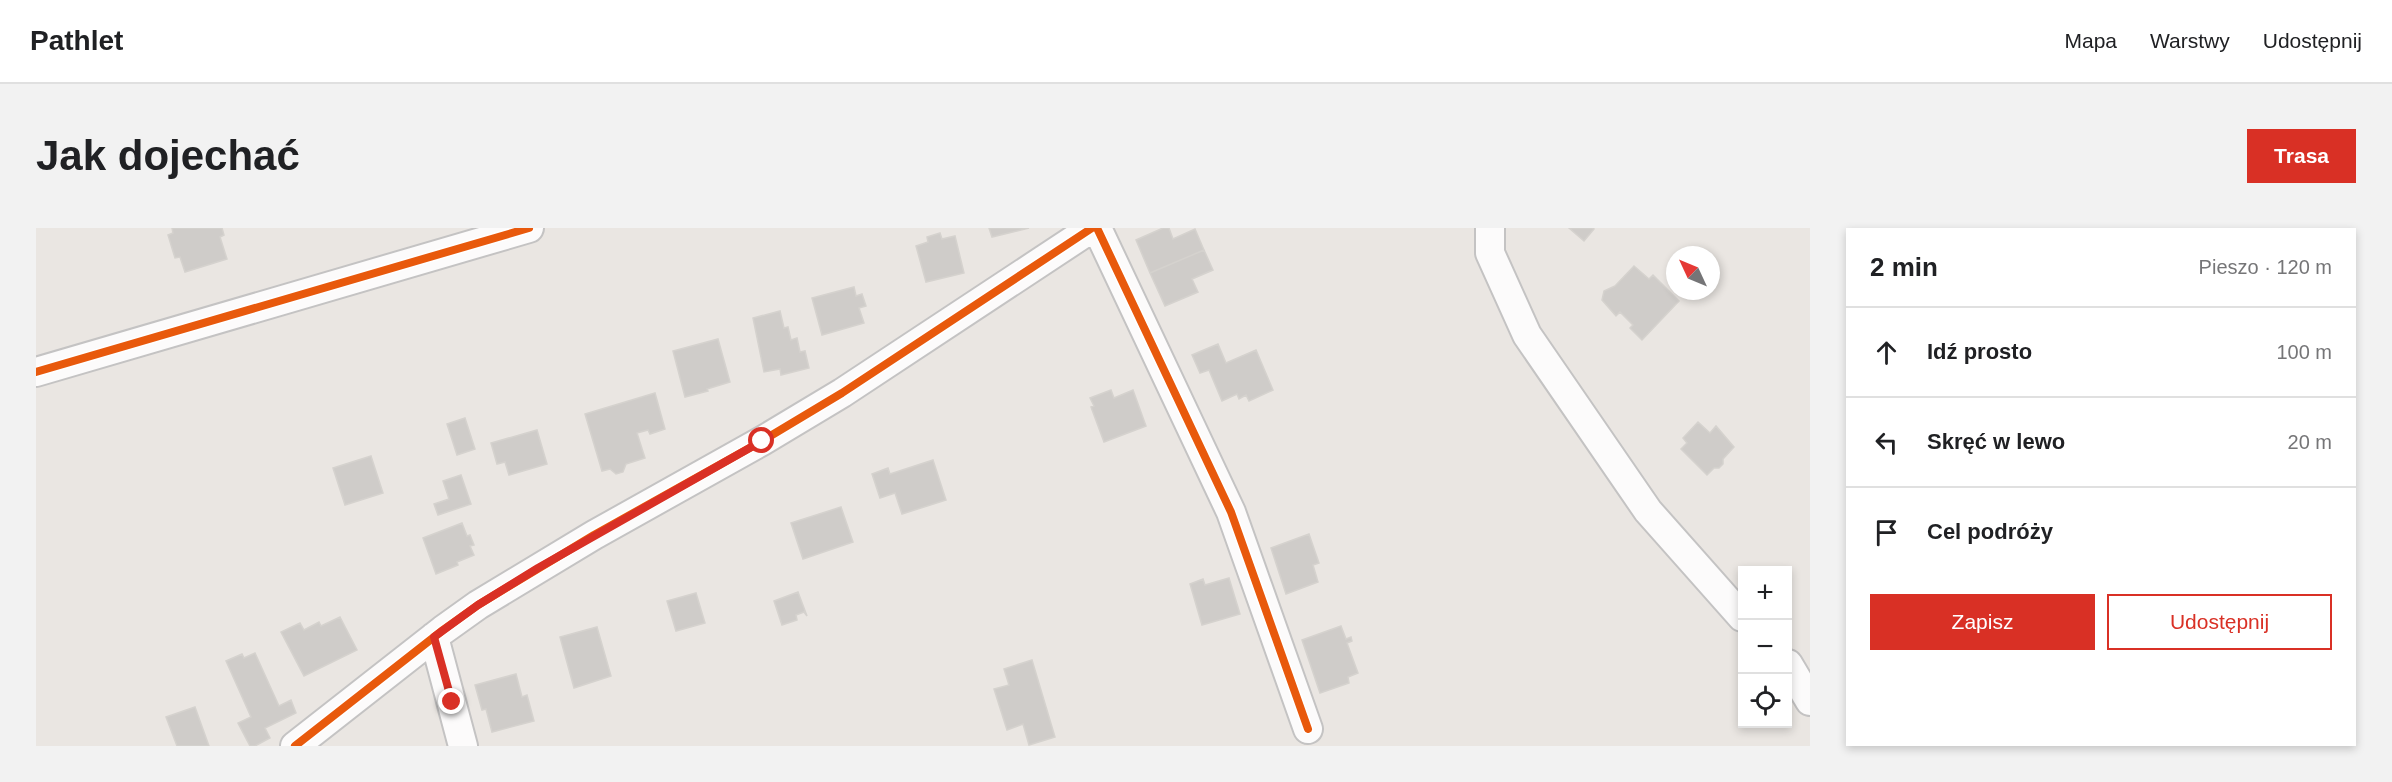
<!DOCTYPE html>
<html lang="pl">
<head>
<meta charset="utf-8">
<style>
	:root { --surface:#fff; --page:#f2f2f2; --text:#202124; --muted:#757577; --line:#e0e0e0; --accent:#d93025 }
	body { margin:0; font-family:Helvetica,sans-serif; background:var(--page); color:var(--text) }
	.controls { position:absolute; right:18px; bottom:18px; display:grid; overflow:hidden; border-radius:0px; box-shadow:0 3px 9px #0003 }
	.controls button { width:54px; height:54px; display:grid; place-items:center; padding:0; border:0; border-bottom:2px solid var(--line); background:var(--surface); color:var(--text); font:30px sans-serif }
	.compass { position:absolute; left:1630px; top:18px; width:54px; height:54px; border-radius:50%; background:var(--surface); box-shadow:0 3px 9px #0003; rotate:314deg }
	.stop { position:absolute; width:18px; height:18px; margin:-14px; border:4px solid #d93025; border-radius:50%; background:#fff }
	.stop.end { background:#d93025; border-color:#fff; box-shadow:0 2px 6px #0008 }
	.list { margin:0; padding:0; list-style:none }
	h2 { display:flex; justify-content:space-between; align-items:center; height:78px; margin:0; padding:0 24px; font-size:26px }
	h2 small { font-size:20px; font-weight:400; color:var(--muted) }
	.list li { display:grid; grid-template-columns:39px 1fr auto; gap:18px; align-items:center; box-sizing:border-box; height:90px; padding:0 24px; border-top:2px solid var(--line) }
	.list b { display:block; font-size:22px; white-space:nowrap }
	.list em { font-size:20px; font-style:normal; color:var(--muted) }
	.actions { display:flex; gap:12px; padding:18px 24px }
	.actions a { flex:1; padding:14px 0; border:2px solid var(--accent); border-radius:0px; text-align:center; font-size:21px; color:var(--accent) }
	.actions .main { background:var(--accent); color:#fff }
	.icon { flex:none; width:33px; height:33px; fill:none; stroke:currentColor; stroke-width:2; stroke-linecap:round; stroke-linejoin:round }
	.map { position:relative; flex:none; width:1774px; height:518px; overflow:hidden; border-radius:0px }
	header { display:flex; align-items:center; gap:36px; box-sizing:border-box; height:84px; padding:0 30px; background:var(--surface); border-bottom:2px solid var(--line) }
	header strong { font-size:28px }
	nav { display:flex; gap:33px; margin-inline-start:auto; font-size:21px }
	.intro { display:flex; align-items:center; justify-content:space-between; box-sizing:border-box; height:144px; padding:0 36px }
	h1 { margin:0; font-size:42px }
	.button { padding:15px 27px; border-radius:0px; background:var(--accent); color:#fff; font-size:21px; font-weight:700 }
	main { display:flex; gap:36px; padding:0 36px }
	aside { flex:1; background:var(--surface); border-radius:0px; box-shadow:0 3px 9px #0003 }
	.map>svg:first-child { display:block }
</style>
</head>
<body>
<header>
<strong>Pathlet</strong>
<nav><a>Mapa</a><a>Warstwy</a><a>Udostępnij</a></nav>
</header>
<div class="intro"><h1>Jak dojechać</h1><a class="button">Trasa</a></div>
<main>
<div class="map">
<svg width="1774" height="518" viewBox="0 0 1774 518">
	<rect width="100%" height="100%" fill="#eae6e2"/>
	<!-- building -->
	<path fill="#cfccc9" stroke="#d5d2ce" stroke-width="1.5" d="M136,0H186L188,7L184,9L191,31L149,44L144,29L139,30L132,7L137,5Z
		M953,0H993L956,9Z
		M1127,0H1133L1137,11L1159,1L1168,22L1114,45L1100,12Z
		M1533,0H1556L1558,1L1548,13Z
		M904,5L906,11L919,8L928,45L890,54L880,18L892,14L891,9Z
		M1168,22L1177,42L1156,51L1162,64L1129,78L1114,45Z
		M1598,38L1613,51L1617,47L1643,73L1606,112L1594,100L1597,97L1584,84L1580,88L1566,72L1568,63L1579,58Z
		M818,59L820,68L826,66L830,78L823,80L828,95L786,107L776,70Z
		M744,83L748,100L752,99L755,112L761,110L764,124L769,123L773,140L745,147L744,141L728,144L717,90Z
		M682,111L694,154L671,161L672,163L649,169L637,123Z
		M1182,116L1190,135L1220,122L1237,162L1213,173L1210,167L1203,171L1201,166L1186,173L1173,142L1164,145L1156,127Z
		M1075,162L1078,170L1097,162L1110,198L1068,214L1055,179L1058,178L1054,170Z
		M619,165L629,201L614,206L612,202L601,205L609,230L590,236L587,244L580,246L574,241L566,243L549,186Z
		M429,190L439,221L421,227L411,196Z
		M1662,194L1674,205L1680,198L1698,219L1687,231V236L1683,240H1678L1671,247L1645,221L1651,215L1647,210Z
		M501,202L511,236L473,247L469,234L461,236L455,215Z
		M335,228L347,265L309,277L297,240Z
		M897,232L910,272L866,286L859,265L844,270L836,246L852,240L854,246Z
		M425,247L435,276L402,287L398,276L413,271L407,253Z
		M805,279L817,314L767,331L755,295Z
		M426,295L431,308L434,307L438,317L434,318L438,327L421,334L422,337L400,346L387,310Z
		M1273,306L1283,335L1277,337L1282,354L1250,366L1235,320Z
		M1193,350L1204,386L1166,397L1154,356L1167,351L1169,357Z
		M762,364L771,388L768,384L760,387L761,392L746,397L738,373Z
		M660,365L669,395L640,403L631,373Z
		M304,389L321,422L268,448L245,404L264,395L268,402L283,394L285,398Z
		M1305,398L1310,411L1315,409L1316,413L1311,415L1322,445L1312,449L1313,455L1284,465L1266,412Z
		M561,399L575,448L538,460L524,409Z
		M219,425L243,478L255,472L260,485L229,500L234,510L219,518H214L202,495L215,489L190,433L206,426L208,430Z
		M996,432L1019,509L993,517L987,496L971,502L958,461L973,457L968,441Z
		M480,446L486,469L491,467L498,493L456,504L450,481L446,482L439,457Z
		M159,479L173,518H141L130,489Z"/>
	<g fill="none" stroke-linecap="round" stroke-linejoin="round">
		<!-- street casing -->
		<g stroke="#c4c3c3" stroke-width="32">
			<path id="street" d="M1061,0L1195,284L1272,501
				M1454,0V25L1491,107L1612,283L1706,389
				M0,144L493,0
				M398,409L427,518
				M1752,436L1774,473
				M259,518L407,402L442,377L558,307L726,213L806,165L1056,0"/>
		</g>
		<!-- street -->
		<use href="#street" stroke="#fcfbfb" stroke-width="28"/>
		<!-- cycleway casing -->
		<g stroke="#fff" stroke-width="11">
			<path id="cycleway" d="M1061,0L1195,284L1272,501
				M0,144L493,0
				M259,518L407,402L442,377L558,307L726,213L806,165L1056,0"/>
		</g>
		<!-- cycleway -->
		<use href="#cycleway" stroke="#e8590c" stroke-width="8"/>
	</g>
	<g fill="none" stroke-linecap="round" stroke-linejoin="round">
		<!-- route -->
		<path stroke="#d93025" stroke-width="8" d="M416,474L398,409L442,377L502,340L726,213"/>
	</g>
</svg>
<div class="controls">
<button>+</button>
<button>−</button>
<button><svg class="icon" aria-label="locate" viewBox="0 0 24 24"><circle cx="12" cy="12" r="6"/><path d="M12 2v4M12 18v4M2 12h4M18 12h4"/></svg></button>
</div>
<svg class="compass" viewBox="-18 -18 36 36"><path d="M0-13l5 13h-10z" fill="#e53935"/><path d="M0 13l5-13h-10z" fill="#757577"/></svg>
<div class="stop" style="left:726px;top:213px"></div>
<div class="stop end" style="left:416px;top:474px"></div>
</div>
<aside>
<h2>2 min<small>Pieszo · 120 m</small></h2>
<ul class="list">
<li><svg class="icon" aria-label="ahead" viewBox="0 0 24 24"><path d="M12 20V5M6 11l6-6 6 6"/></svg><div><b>Idź prosto</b></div><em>100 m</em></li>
<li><svg class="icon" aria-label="left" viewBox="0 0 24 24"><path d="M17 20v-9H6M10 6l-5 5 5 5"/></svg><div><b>Skręć w lewo</b></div><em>20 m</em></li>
<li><svg class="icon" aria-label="arrive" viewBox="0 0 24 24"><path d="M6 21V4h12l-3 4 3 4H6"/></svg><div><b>Cel podróży</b></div></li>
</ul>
<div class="actions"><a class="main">Zapisz</a><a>Udostępnij</a></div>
</aside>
</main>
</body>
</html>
